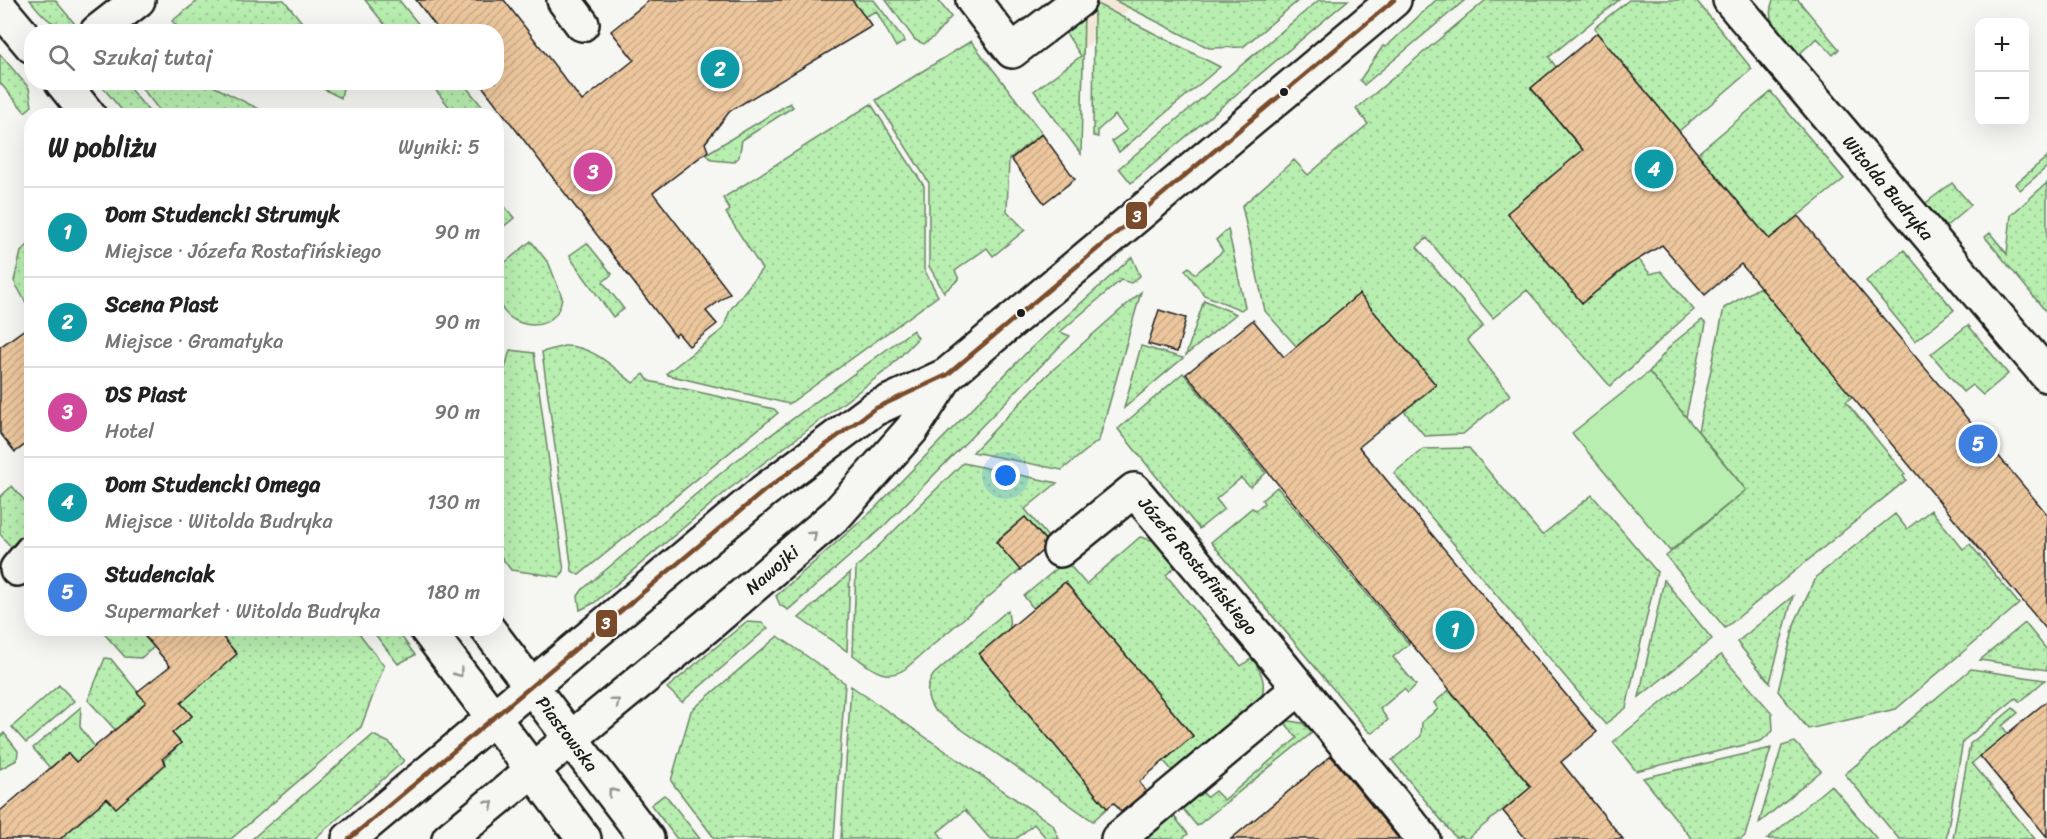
<!DOCTYPE html>
<html lang="pl">
<head>
<meta charset="utf-8">
<style>
	:root { --surface:#fff; --page:#f6f6f6; --text:#222; --muted:#767676; --line:#e0e0e0; --accent:#ea580c }
	body { margin:0; font-family:Sriracha,sans-serif; background:var(--page); color:var(--text) }
	.controls { position:absolute; right:18px; top:18px; display:grid; overflow:hidden; border-radius:12px; box-shadow:0 6px 24px #0002 }
	.controls button { width:54px; height:54px; display:grid; place-items:center; padding:0; border:0; border-bottom:2px solid var(--line); background:var(--surface); color:var(--text); font:30px sans-serif }
	.you { position:absolute; left:1006px; top:476px; width:21px; height:21px; margin:-15px; border:4px solid #fff; border-radius:50%; background:#1a73e8; box-shadow:0 0 0 9px #1a73e833 }
	.badge { display:grid; place-items:center; width:39px; height:39px; border-radius:50%; background:var(--accent); color:#fff; font-size:20px; font-weight:700 }
	.pin { position:absolute; translate:-50% -50%; border:3px solid #fff; box-shadow:0 2px 6px #0006 }
	.list { margin:0; padding:0; list-style:none }
	h2 { display:flex; justify-content:space-between; align-items:center; height:78px; margin:0; padding:0 24px; font-size:26px }
	h2 small { font-size:20px; font-weight:400; color:var(--muted) }
	.list li { display:grid; grid-template-columns:39px 1fr auto; gap:18px; align-items:center; box-sizing:border-box; height:90px; padding:0 24px; border-top:2px solid var(--line) }
	.list b { display:block; font-size:22px; white-space:nowrap }
	.list p { margin:0; font-size:20px; white-space:nowrap; color:var(--muted) }
	.list em { font-size:20px; font-style:normal; color:var(--muted) }
	.icon { flex:none; width:33px; height:33px; fill:none; stroke:currentColor; stroke-width:2; stroke-linecap:round; stroke-linejoin:round }
	.map { position:relative; flex:none; width:2047px; height:839px; overflow:hidden }
	.search { position:absolute; background:var(--surface); box-shadow:0 6px 24px #0002; left:24px; top:24px; width:480px; height:66px; display:flex; align-items:center; gap:15px; box-sizing:border-box; padding:0 21px; border-radius:24px; color:var(--muted); font-size:22px }
	.panel { position:absolute; background:var(--surface); box-shadow:0 6px 24px #0002; left:24px; top:108px; width:480px; height:528px; border-radius:24px }
	.map>svg:first-child { display:block }
</style>
</head>
<body>
<div class="map">
<svg width="2047" height="839" viewBox="0 0 2047 839">
	<defs>
		<pattern id="green-dots" width="8" height="8" patternUnits="userSpaceOnUse" patternTransform="scale(1.5)"><rect width="8" height="8" fill="#b8eeb0"/><path d="M2 2h.1M6 6h.1" fill="none" stroke="#9ecc97" stroke-width="1.8" stroke-linecap="round"/></pattern>
		<pattern id="building-hatch" width="6" height="6" patternUnits="userSpaceOnUse" patternTransform="scale(1.5)"><rect width="6" height="6" fill="#ecc79d"/><path d="M-1 1l2-2M0 6l6-6M5 7l2-2" fill="none" stroke="#caaa87"/></pattern>
	</defs>
	<rect width="100%" height="100%" fill="#f6f6f2"/>
	<filter id="ink" filterUnits="userSpaceOnUse"><feTurbulence type="fractalNoise" baseFrequency=".0167" numOctaves="2"/><feDisplacementMap in="SourceGraphic" scale="12" xChannelSelector="R" yChannelSelector="G"/><feConvolveMatrix kernelMatrix="1 2 1 2 8 2 1 2 1" color-interpolation-filters="sRGB"/></filter>
	<g filter="url(#ink)">
		<!-- built -->
		<path fill="#f3e8d8" d="M1044,0H1140L1079,53Z"/>
		<!-- green -->
		<path fill="url(#green-dots)" stroke="#6a8566" stroke-width="1.5" d="M30,0H55L75,24C52,29 44,17 30,0Z
			M199,0H284L309,31H182L172,21Z
			M365,0H399L424,31H390Z
			M852,0H874L905,41L896,47L876,11L864,17Z
			M886,0H938L951,17L935,36L924,44L915,40Z
			M1114,0H1299L1243,47L1209,48Z
			M1319,0H1348L1131,183L1119,168Z
			M1436,0H1465L1364,85L1360,80L1383,46L1386,47Z
			M1486,0H1619L1549,57L1556,67L1531,88L1611,184L1552,176L1507,213L1582,303L1628,266L1636,256L1650,274L1661,271L1694,310C1664,334 1640,362 1610,386L1527,290L1493,318L1427,238L1417,247L1483,326L1467,340L1510,395L1463,434L1425,436L1404,411L1435,385L1359,294L1314,332L1312,364L1265,311L1242,206L1294,160L1308,175L1368,124L1356,109Z
			M1629,0H1696L1752,69L1679,131L1597,33L1595,27Z
			M1773,0H1798L1839,49L1833,55L1817,38L1797,56C1783,39 1763,24 1773,0Z
			M1097,4L1220,67L1119,152L1112,141L1127,130L1115,115L1098,130V137L1093,136L1094,6Z
			M1084,14L1081,154L1034,91L1081,56L1064,30Z
			M971,41L1042,133L1009,159L1007,211L1025,230L993,256L987,248L955,271L959,279L944,292L929,266V183L876,100Z
			M0,54L29,88L32,106L25,112L0,83Z
			M99,83H125L152,115H126Z
			M138,83H207L271,115H163Z
			M312,83H344L341,98Z
			M430,83H463L489,115H456Z
			M1771,92L1844,179L1769,239L1698,153Z
			M790,103L793,107L742,140L739,157L734,162L712,160L706,154Z
			M871,104L924,186V269L938,296L789,404L668,375L667,373L723,329L730,310L762,269L726,213L730,210L723,198Z
			M2047,157V167L2020,190L2015,184Z
			M1952,183L1971,205L1943,229L1923,205Z
			M2047,183V313L1985,237L1990,233L2007,254L2011,215Z
			M496,196L514,218L497,232H496Z
			M1228,229L1245,307L1241,310L1204,295L1185,270L1189,267L1195,274L1223,251L1216,240Z
			M531,241L549,264L562,297C555,349 478,320 503,278L496,270Z
			M31,242V312L14,281L21,252Z
			M587,243L612,274L603,282L624,309L613,317L571,259L570,255Z
			M1904,250L1954,310L1915,341L1866,281Z
			M1132,257L1140,276L1131,283L1121,280L1060,332L1070,336L882,528L788,610L780,605L776,596L872,511L1029,350Z
			M1760,287L1852,396L1846,402L1905,474L1903,476L1906,480L1725,628L1666,556L1746,490L1698,431L1724,308Z
			M1141,292L1099,440L1062,470L973,452L1048,374Z
			M1204,300L1236,314L1186,355Z
			M1702,320L1706,324L1686,417L1649,372L1672,344Z
			M1968,325L2008,374L1983,395L1972,385L1963,392L1931,354Z
			M913,330L918,338L888,369L728,490L594,603L580,610L578,596L583,589L733,463Z
			M564,346C592,345 613,367 633,383L644,374L649,381L774,409L778,413L579,575L572,571L542,352Z
			M1141,346L1183,358L1124,408Z
			M510,350L534,353L564,571L560,577L511,570L497,551V397Z
			M1183,373L1266,473L1250,487L1241,478L1216,499L1224,509L1199,529L1118,429Z
			M1469,448L1542,535L1592,495L1657,572L1626,708L1605,724L1394,473L1423,449Z
			M963,463L1057,483L1025,509L1052,542L1049,544L1025,517L996,541L1020,570L905,669C884,683 869,666 853,655L856,568Z
			M12,486L31,508V531L11,547L0,534V497Z
			M1277,487L1409,644L1393,657L1416,685L1408,693L1404,689L1380,709L1388,720L1373,733L1369,732L1211,542L1252,508L1256,510L1264,503L1262,500Z
			M1931,510L1963,549L1970,544L2019,604L1896,709L1808,729L1778,691L1795,622L1817,576L1895,514L1907,529Z
			M1140,537L1155,541L1176,566L1166,575L1241,666L1252,658C1262,672 1268,686 1259,703L1175,774L1164,761L1193,736L1065,582L1033,608L1024,596L1066,561L1086,584Z
			M850,573L847,651L799,618Z
			M1664,580L1712,639L1639,697Z
			M1793,596L1770,682V683L1737,642Z
			M1008,610L1010,628L979,654L1107,808L1093,821L934,710C926,698 925,686 934,674Z
			M746,622L762,623L768,628L682,702L667,688Z
			M2025,623L2047,650V670L1980,660Z
			M100,629H138L154,647L141,658L125,657Z
			M208,629H356L384,666L361,727L231,839H60L107,798L116,808L181,743L172,733L192,716L175,697Z
			M371,629H396L415,655L398,664Z
			M778,636L845,683L834,839H715L671,781L691,711Z
			M1721,655L1772,713L1773,731L1761,741L1636,771L1613,742Z
			M105,658L111,659L146,702L126,719L131,724L119,734L88,700Z
			M1971,669L2045,680L2020,702L2016,698L1963,741L1946,839H1899L1845,774Z
			M59,685L74,701L26,743L12,727Z
			M851,686L1053,825L1059,839H1047L1034,824L1016,839H990L965,810L938,832L943,839H841Z
			M1449,690L1531,787L1467,839L1460,836L1456,838L1392,760L1421,736L1422,722L1438,709L1434,703Z
			M81,707L80,727L95,747L76,762L68,753L50,768L33,748Z
			M2013,708L2018,713L2002,726L2008,734L1972,763L2035,839H1953L1970,744Z
			M1283,720L1302,723L1313,732L1197,826L1179,804L1199,788L1207,797L1215,791L1224,800L1297,738Z
			M4,733L18,751L17,760L0,769V737Z
			M373,735L390,743L404,761L314,839H252Z
			M1795,742L1821,771L1759,823L1782,746Z
			M1771,748L1745,836L1741,839H1692L1643,778Z
			M1831,785L1877,839H1767Z
			M664,795L668,798L700,839H677L651,805Z
			M1169,810L1188,834L1182,839H1133Z"/>
		<!-- pitch -->
		<path fill="#b8eeb0" stroke="#6a8566" stroke-width="1.5" d="M1649,372L1746,490L1670,551L1572,433Z"/>
		<!-- building -->
		<path fill="url(#building-hatch)" stroke="#1c1c1c" stroke-width="1.5" d="M416,0H504L582,101L634,60L611,31L650,0H852L872,26L730,111L705,143L708,151L653,193L730,293L706,311L717,324L689,346L678,333L675,336L479,82H496V32H440Z
			M1597,33L1769,239L1798,216L2047,514V630L1741,264L1705,295L1662,245L1627,266L1582,303L1507,213L1583,150L1531,88Z
			M1042,134L1075,179L1044,203L1011,159Z
			M1359,294L1436,385L1359,447L1597,732L1561,762L1623,839H1526L1503,811L1531,787L1186,374L1253,320L1284,357Z
			M1159,310L1186,318L1177,352L1148,344Z
			M32,324V440L15,452L0,433V347Z
			M1025,517L1045,540L1042,551L1020,570L996,542Z
			M1065,582L1193,736L1139,782L1146,791L1121,812L1114,803L1107,808L979,654Z
			M138,628H215L237,654L181,703L192,716L172,733L181,743L162,759L166,764L116,808L107,798L60,839H0V811L68,753L76,762L127,720L146,702L137,692L170,666Z
			M2047,701V837L1980,756Z
			M1331,756L1399,839H1231Z"/>
		<g fill="none" stroke-linecap="round" stroke-linejoin="round">
			<!-- minor casing -->
			<g stroke="#1c1c1c" stroke-width="38">
				<path id="minor" d="M564,0L582,24
					M973,0L1012,51L1079,0
					M1730,0L2047,375
					M0,8L32,46
					M97,32L138,0
					M62,82L89,116
					M1060,550L1134,490L1272,654L1423,839
					M17,569L32,551
					M426,628L584,839
					M487,628L647,839
					M1118,839L1298,689"/>
			</g>
			<!-- major casing -->
			<g stroke="#1c1c1c" stroke-width="38">
				<path id="major" d="M349,839L764,491L874,409L947,375L1394,0
					M449,839L708,625L837,514L912,429L947,375"/>
			</g>
			<!-- minor -->
			<use href="#minor" stroke="#f6f6f2" stroke-width="33"/>
			<!-- major -->
			<use href="#major" stroke="#f6f6f2" stroke-width="33"/>
			<!-- bus-1 casing -->
			<g stroke="#f6f6f2" stroke-width="9">
				<path id="bus-1" d="M349,839L764,491L874,409L947,375L1394,0"/>
			</g>
			<!-- bus-1 -->
			<use href="#bus-1" stroke="#7a4b2a" stroke-width="4.5"/>
		</g>
		<!-- one-way arrows -->
		<defs><path id="oneway-chevron" d="M-2-3.5L2.5 0L-2 3.5" fill="none" stroke-width="1.6" stroke-linecap="round" stroke-linejoin="round" transform="scale(1.5)"/></defs>
		<g stroke="#949492">
			<use href="#oneway-chevron" transform="translate(813 535) rotate(-41)"/>
			<use href="#oneway-chevron" transform="translate(459 673) rotate(53)"/>
			<use href="#oneway-chevron" transform="translate(616 702) rotate(-39)"/>
			<use href="#oneway-chevron" transform="translate(612 792) rotate(-127)"/>
			<use href="#oneway-chevron" transform="translate(490 804) rotate(-39)"/>
		</g>
	</g>
	<!-- markers -->
	<g fill="#1c1c1c" stroke="#f6f6f2" stroke-width="2">
		<circle cx="1284" cy="92" r="5"/>
		<circle cx="1021" cy="313" r="5"/>
	</g>
	<g text-anchor="middle" dominant-baseline="central" stroke-width="4.5" stroke-linejoin="round" paint-order="stroke">
		<!-- street labels -->
		<g font-size="18" fill="#1c1c1c" stroke="#f6f6f2">
			<text transform="translate(1888 188) rotate(50)">Witolda Budryka</text>
			<text transform="translate(1198 566) rotate(50)">Józefa Rostafińskiego</text>
			<text transform="translate(772 570) rotate(-41)">Nawojki</text>
			<text transform="translate(567 734) rotate(53)">Piastowska</text>
		</g>
	</g>
	<g stroke="#f6f6f2" stroke-width="2">
		<rect x="1125" y="201" width="23" height="29" rx="6" fill="#7a4b2a"/>
		<rect x="595" y="609" width="23" height="29" rx="6" fill="#7a4b2a"/>
	</g>
	<g font-size="16" text-anchor="middle" font-weight="bold" fill="#fff">
		<text x="1137" y="222">3</text>
		<text x="606" y="629">3</text>
	</g>
</svg>
<div class="controls">
<button>+</button>
<button>−</button>
</div>
<div class="you"></div>
<div class="pin badge" style="left:1455px;top:630px;background:#0f9aa8">1</div>
<div class="pin badge" style="left:720px;top:69px;background:#0f9aa8">2</div>
<div class="pin badge" style="left:593px;top:172px;background:#d1479c">3</div>
<div class="pin badge" style="left:1654px;top:169px;background:#0f9aa8">4</div>
<div class="pin badge" style="left:1978px;top:444px;background:#3f7fe0">5</div>
<div class="search"><svg class="icon" aria-label="search" viewBox="0 0 24 24"><circle cx="10" cy="10" r="6"/><path d="M15 15l6 6"/></svg>Szukaj tutaj</div>
<section class="panel">
<h2>W pobliżu<small>Wyniki: 5</small></h2>
<ul class="list">
<li><span class="badge" style="background:#0f9aa8">1</span><div><b>Dom Studencki Strumyk</b><p>Miejsce · Józefa Rostafińskiego</p></div><em>90 m</em></li>
<li><span class="badge" style="background:#0f9aa8">2</span><div><b>Scena Piast</b><p>Miejsce · Gramatyka</p></div><em>90 m</em></li>
<li><span class="badge" style="background:#d1479c">3</span><div><b>DS Piast</b><p>Hotel</p></div><em>90 m</em></li>
<li><span class="badge" style="background:#0f9aa8">4</span><div><b>Dom Studencki Omega</b><p>Miejsce · Witolda Budryka</p></div><em>130 m</em></li>
<li><span class="badge" style="background:#3f7fe0">5</span><div><b>Studenciak</b><p>Supermarket · Witolda Budryka</p></div><em>180 m</em></li>
</ul>
</section>
</div>
</body>
</html>
